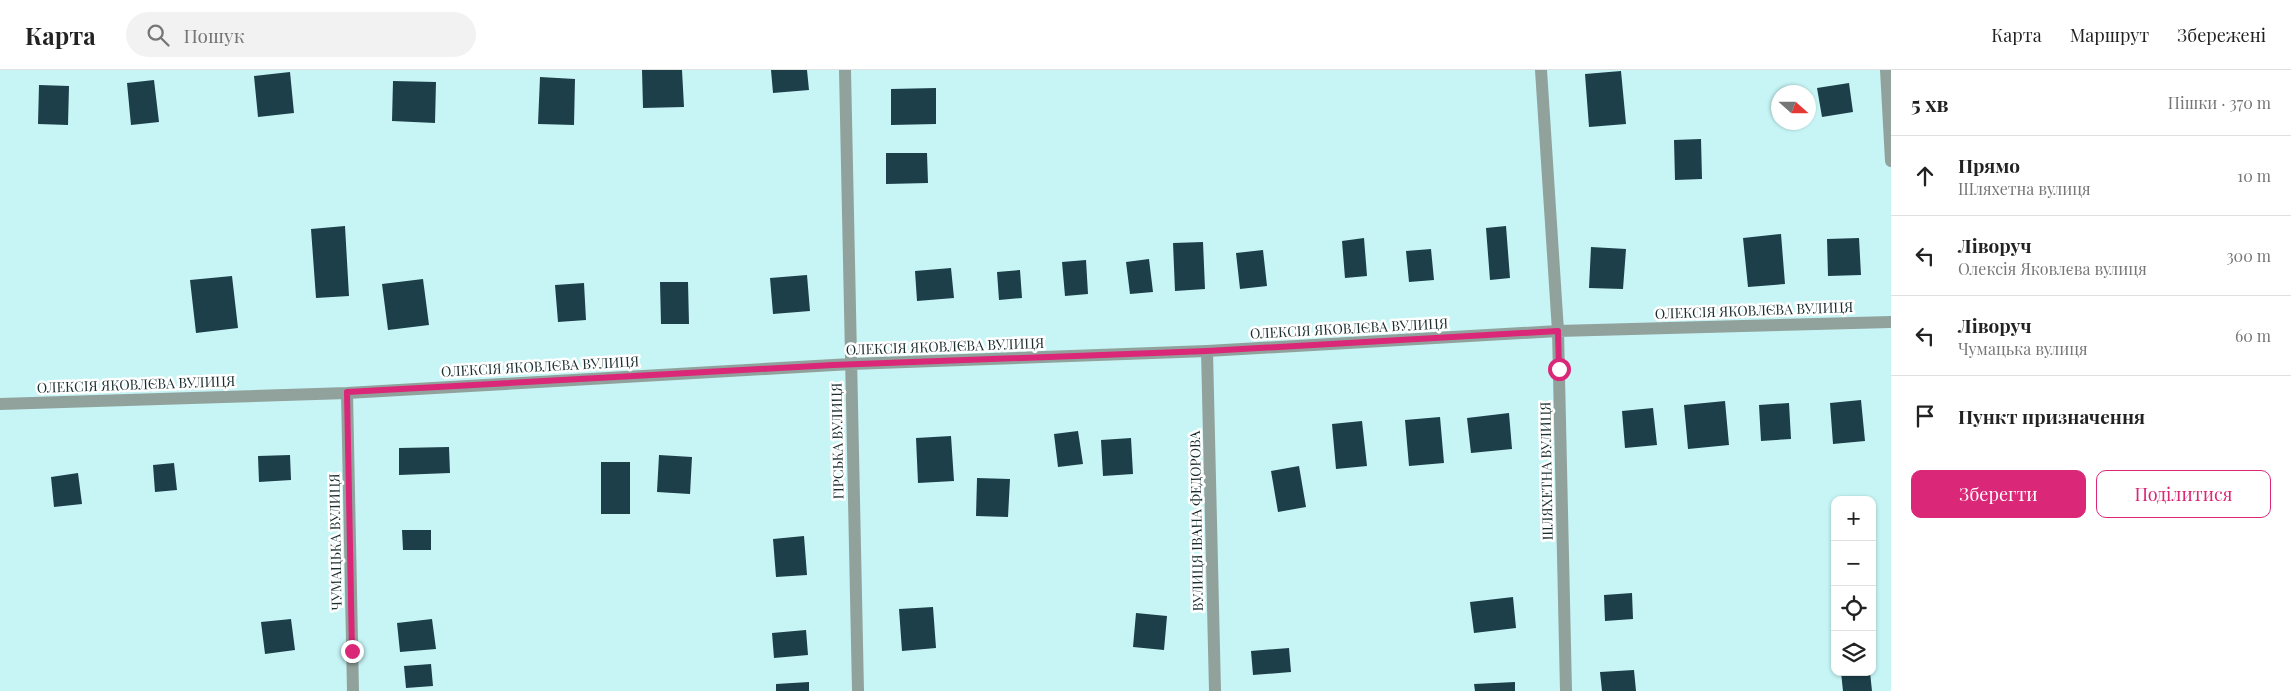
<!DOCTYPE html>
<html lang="uk">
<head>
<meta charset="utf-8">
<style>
	:root { --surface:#fff; --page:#f2f2f2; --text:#222; --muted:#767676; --line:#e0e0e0; --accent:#db2777 }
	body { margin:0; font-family:"Playfair Display",serif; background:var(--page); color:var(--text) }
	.controls { position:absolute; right:15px; bottom:15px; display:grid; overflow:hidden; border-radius:10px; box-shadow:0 1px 4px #0004 }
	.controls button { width:45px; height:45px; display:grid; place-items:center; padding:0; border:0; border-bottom:1px solid var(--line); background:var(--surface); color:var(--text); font:25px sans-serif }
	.compass { position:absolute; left:1771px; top:15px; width:45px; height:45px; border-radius:50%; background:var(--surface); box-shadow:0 1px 4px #0004; rotate:111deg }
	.stop { position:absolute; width:15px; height:15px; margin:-11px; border:4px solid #db2777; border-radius:50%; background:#fff }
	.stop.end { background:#db2777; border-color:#fff; box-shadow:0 1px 5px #0008 }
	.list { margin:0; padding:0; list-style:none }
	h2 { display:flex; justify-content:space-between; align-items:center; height:65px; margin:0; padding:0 20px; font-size:21px }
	h2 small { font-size:16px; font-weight:400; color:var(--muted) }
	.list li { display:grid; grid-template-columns:32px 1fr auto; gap:15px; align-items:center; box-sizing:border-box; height:80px; padding:0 20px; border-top:1px solid var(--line) }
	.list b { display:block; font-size:19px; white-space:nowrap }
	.list p { margin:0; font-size:16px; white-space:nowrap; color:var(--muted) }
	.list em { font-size:16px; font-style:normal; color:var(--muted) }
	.actions { display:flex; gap:10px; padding:15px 20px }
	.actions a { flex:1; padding:11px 0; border:1px solid var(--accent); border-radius:10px; text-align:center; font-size:18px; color:var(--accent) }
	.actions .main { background:var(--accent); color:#fff }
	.icon { flex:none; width:28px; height:28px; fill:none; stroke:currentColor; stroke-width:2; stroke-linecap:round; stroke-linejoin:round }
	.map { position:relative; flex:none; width:1891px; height:621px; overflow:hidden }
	header { display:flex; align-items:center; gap:30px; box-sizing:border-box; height:70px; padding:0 25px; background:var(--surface); border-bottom:1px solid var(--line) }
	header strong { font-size:24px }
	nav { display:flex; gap:28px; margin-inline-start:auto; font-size:18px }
	.search { width:350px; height:45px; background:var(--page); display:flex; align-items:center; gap:12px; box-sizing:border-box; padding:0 18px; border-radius:28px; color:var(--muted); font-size:19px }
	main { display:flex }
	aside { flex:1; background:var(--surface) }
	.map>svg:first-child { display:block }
</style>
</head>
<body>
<header>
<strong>Карта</strong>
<div class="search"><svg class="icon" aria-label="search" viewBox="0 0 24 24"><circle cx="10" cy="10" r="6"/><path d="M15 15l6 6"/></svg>Пошук</div>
<nav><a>Карта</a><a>Маршрут</a><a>Збережені</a></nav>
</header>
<main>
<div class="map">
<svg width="1891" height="621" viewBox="0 0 1891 621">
	<rect width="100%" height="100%" fill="#c7f5f6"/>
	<!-- building -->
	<path fill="#1c3f49" d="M642,0H682L684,37L643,38Z
		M771,0H807L809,20L773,23Z
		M1621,1L1626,54L1589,57L1585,4Z
		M290,2L294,43L258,47L254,6Z
		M540,7L575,9L574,55L538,54Z
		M154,10L159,52L131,55L127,13Z
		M393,11L436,12L435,53L392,51Z
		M1849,13L1853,42L1822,47L1817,18Z
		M39,15L69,16L68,55L38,54Z
		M936,18V54L891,55V19Z
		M1701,69L1702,109L1675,110L1674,70Z
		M886,83H927L928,113L886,114Z
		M345,156L349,226L316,228L311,159Z
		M1506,156L1510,208L1490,210L1486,158Z
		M1781,164L1785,214L1748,217L1743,168Z
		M1364,168L1367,206L1345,208L1342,171Z
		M1859,168L1861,205L1828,206L1827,169Z
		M1203,172L1205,219L1175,221L1173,173Z
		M1591,177L1626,179L1623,219L1589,218Z
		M1431,179L1434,210L1409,212L1406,181Z
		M1263,180L1267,216L1240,219L1236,183Z
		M1149,189L1153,222L1130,224L1126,192Z
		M1086,190L1088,224L1065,226L1062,192Z
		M951,198L954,228L917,231L915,201Z
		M1020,200L1022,228L999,230L997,202Z
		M807,205L810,241L773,244L770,208Z
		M232,206L238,258L196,263L190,210Z
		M423,209L429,255L388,260L382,214Z
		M660,212H688L689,254H661Z
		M584,213L586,250L558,252L555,215Z
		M1861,330L1865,371L1833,374L1830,333Z
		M1725,331L1729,375L1688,379L1684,335Z
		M1789,333L1791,369L1761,371L1759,335Z
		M1653,338L1657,375L1625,378L1622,341Z
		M1509,343L1512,379L1471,383L1467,348Z
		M1440,347L1444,393L1409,396L1405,350Z
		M1362,351L1367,396L1336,399L1332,354Z
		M1078,361L1083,394L1058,397L1054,364Z
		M951,366L954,411L918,413L916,368Z
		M1131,368L1133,404L1103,406L1101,370Z
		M449,377L450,403L399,405V378Z
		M290,385L291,410L259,412L258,386Z
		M659,385L692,387L690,424L657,422Z
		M601,392H630V444H601Z
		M174,393L177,420L155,422L153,395Z
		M1299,396L1306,437L1278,442L1271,401Z
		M78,403L82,434L54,437L51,407Z
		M977,408L1010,409L1008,447L976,446Z
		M402,460H431V480H403Z
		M804,466L807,505L776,507L773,469Z
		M1632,523L1633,549L1605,551L1604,525Z
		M1513,527L1516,558L1474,563L1470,532Z
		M933,537L936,578L902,581L899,539Z
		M1136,543L1167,546L1164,580L1133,577Z
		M291,549L295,580L265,584L261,552Z
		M432,549L436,579L400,582L397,553Z
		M806,560L808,585L774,588L772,563Z
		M1289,578L1291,602L1253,605L1251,581Z
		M431,594L433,616L406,618L404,596Z
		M1634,600L1636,621H1602L1600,602Z
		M1841,602H1870L1872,621H1843Z
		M809,612V621H776V614Z
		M1515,612V621H1475L1474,614Z"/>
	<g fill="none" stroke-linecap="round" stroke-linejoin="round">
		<!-- street -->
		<path stroke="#91a29d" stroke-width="12" d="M845,0L858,621
			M1541,0L1558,261L1566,621
			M1886,0L1891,91
			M1207,281L1215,621
			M347,323L353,621
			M0,334L347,323L851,294L1207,281L1558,261L1891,252"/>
	</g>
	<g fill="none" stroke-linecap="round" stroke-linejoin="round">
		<!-- route -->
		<path stroke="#db2777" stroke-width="6" d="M352,581L347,322L833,295L1207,281L1558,261L1559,299"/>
	</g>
	<g text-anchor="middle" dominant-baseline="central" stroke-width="5" stroke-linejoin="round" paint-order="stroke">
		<!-- street labels -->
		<g font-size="14" fill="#1a2c2d" stroke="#fff">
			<text transform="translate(1754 240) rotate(-2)">ОЛЕКСІЯ ЯКОВЛЄВА ВУЛИЦЯ</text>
			<text transform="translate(1349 258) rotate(-3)">ОЛЕКСІЯ ЯКОВЛЄВА ВУЛИЦЯ</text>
			<text transform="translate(945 276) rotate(-2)">ОЛЕКСІЯ ЯКОВЛЄВА ВУЛИЦЯ</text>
			<text transform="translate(540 296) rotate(-3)">ОЛЕКСІЯ ЯКОВЛЄВА ВУЛИЦЯ</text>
			<text transform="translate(136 314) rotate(-2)">ОЛЕКСІЯ ЯКОВЛЄВА ВУЛИЦЯ</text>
			<text transform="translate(837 371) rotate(-91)">ГІРСЬКА ВУЛИЦЯ</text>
			<text transform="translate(1546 401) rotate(-91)">ШЛЯХЕТНА ВУЛИЦЯ</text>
			<text transform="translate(1196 451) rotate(-91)">ВУЛИЦЯ ІВАНА ФЕДОРОВА</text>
			<text transform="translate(335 472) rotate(-91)">ЧУМАЦЬКА ВУЛИЦЯ</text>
		</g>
	</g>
</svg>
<div class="controls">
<button>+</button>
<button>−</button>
<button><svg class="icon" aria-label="locate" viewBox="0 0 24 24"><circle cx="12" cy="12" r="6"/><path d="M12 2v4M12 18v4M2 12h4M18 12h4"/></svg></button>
<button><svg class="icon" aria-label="layers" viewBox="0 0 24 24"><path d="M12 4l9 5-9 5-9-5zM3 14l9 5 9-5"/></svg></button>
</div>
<svg class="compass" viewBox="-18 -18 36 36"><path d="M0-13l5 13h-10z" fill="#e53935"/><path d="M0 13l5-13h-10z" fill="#767676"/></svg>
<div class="stop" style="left:1559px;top:299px"></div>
<div class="stop end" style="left:352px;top:581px"></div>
</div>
<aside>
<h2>5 хв<small>Пішки · 370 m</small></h2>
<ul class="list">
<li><svg class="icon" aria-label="ahead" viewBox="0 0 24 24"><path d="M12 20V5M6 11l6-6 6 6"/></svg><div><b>Прямо</b><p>Шляхетна вулиця</p></div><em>10 m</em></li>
<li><svg class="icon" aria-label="left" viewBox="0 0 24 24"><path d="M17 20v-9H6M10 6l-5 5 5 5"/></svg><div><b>Ліворуч</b><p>Олексія Яковлєва вулиця</p></div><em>300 m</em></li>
<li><svg class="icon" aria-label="left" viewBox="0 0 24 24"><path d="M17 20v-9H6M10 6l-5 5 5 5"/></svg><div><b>Ліворуч</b><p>Чумацька вулиця</p></div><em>60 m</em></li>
<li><svg class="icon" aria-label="arrive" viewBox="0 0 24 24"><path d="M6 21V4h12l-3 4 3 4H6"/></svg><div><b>Пункт призначення</b></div></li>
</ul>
<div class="actions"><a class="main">Зберегти</a><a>Поділитися</a></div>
</aside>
</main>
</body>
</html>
